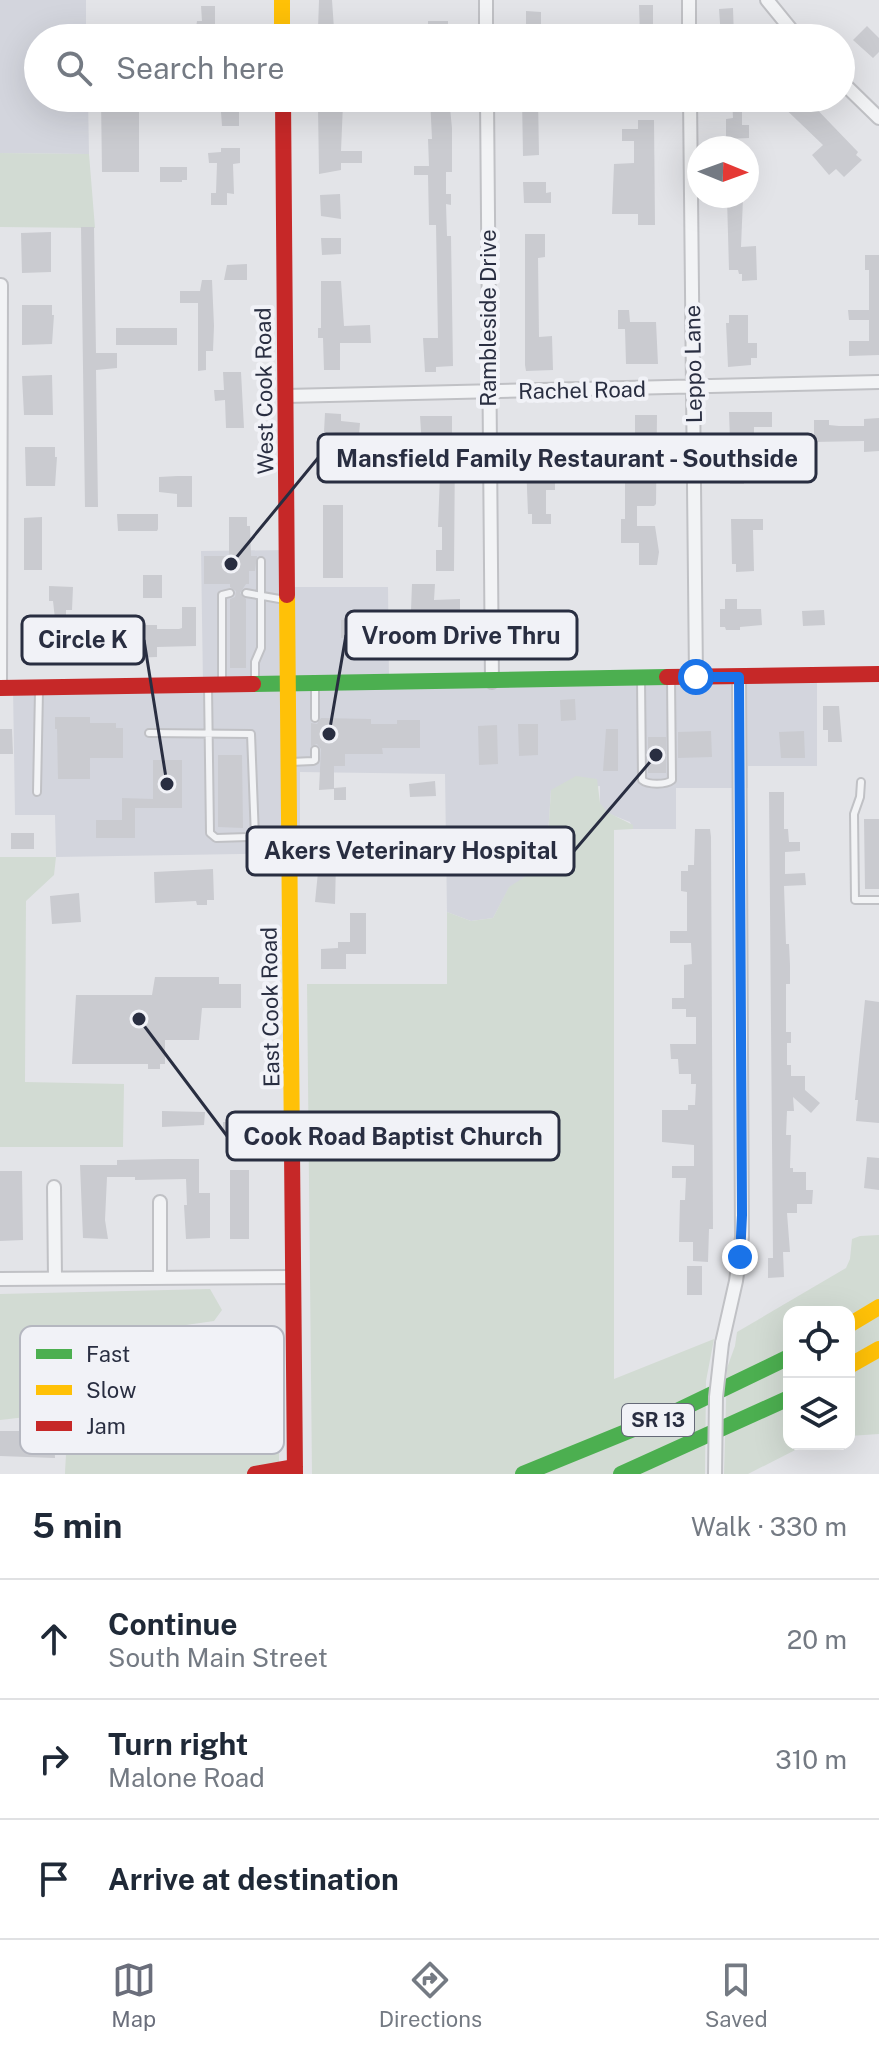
<!DOCTYPE html>
<html lang="en">
<head>
<meta charset="utf-8">
<style>
	:root { --surface:#fff; --page:#f6f6f7; --text:#1f2937; --muted:#747a83; --line:#e0e1e3; --accent:#6a6e7b }
	body { margin:0; font-family:"Public Sans",sans-serif; background:var(--page); color:var(--text) }
	.controls { position:absolute; right:24px; bottom:24px; display:grid; overflow:hidden; border-radius:16px; box-shadow:0 8px 32px #0002 }
	.controls button { width:72px; height:72px; display:grid; place-items:center; padding:0; border:0; border-bottom:2px solid var(--line); background:var(--surface); color:var(--text); font:40px sans-serif }
	.compass { position:absolute; left:687px; top:136px; width:72px; height:72px; border-radius:50%; background:var(--surface); box-shadow:0 8px 32px #0002; rotate:91deg }
	.stop { position:absolute; width:24px; height:24px; margin:-18px; border:6px solid #1a73e8; border-radius:50%; background:#fff }
	.stop.end { background:#1a73e8; border-color:#fff; box-shadow:0 2px 8px #0008 }
	.list { margin:0; padding:0; list-style:none }
	h2 { display:flex; justify-content:space-between; align-items:center; height:104px; margin:0; padding:0 32px; font-size:34px }
	h2 small { font-size:26px; font-weight:400; color:var(--muted) }
	.list li { display:grid; grid-template-columns:52px 1fr auto; gap:24px; align-items:center; box-sizing:border-box; height:120px; padding:0 32px; border-top:2px solid var(--line) }
	.list b { display:block; font-size:30px; white-space:nowrap }
	.list p { margin:0; font-size:26px; white-space:nowrap; color:var(--muted) }
	.list em { font-size:26px; font-style:normal; color:var(--muted) }
	.icon { flex:none; width:44px; height:44px; fill:none; stroke:currentColor; stroke-width:2; stroke-linecap:round; stroke-linejoin:round }
	.map { position:relative; flex:none; width:879px; height:1474px; overflow:hidden }
	.search { position:absolute; background:var(--surface); box-shadow:0 8px 32px #0002; left:24px; right:24px; top:24px; height:88px; display:flex; align-items:center; gap:20px; box-sizing:border-box; padding:0 28px; border-radius:44px; color:var(--muted); font-size:30px }
	.sheet { height:464px; background:var(--surface) }
	nav { display:flex; justify-content:space-around; align-items:center; box-sizing:border-box; height:112px; border-top:2px solid var(--line); background:var(--surface); font-size:22px; color:var(--muted) }
	nav a { display:grid; justify-items:center; gap:4px }
	nav .on { color:var(--accent) }
	.map>svg:first-child { display:block }
</style>
</head>
<body>
<div class="map">
<svg width="879" height="1474" viewBox="0 0 879 1474">
	<rect width="100%" height="100%" fill="#e3e4e8"/>
	<!-- built -->
	<path fill="#d3d5dd" d="M0,0H86V38H38V98H88L89,154L0,153Z
		M288,550L289,587H388L389,678L817,672V766H748V788H676V829H633L630,822L607,813L600,804V786L551,790L548,836L537,869L509,888L493,918L471,921L447,912L445,774L300,772V853L56,857L55,815H15L13,687L203,685L201,551Z"/>
	<!-- green -->
	<path fill="#d2dbd3" d="M0,153L89,154L95,228L0,227Z
		M576,776L597,779L600,803L607,812L633,825V829L614,830V1379L714,1339L706,1381L705,1474H312L307,984H447V912L471,921L493,918L509,887L537,869L548,836L551,790Z
		M0,857H56L54,875L26,901L25,1082L124,1084L123,1147H0Z
		M879,1235V1434L849,1436V1312H789V1444H807L748,1474H724L727,1368L735,1346L737,1332L846,1268L850,1259L852,1239L860,1236Z
		M210,1289L222,1310L214,1321L151,1330L126,1338L116,1376L125,1407L153,1426L194,1424L269,1406L279,1407V1474H65C65,1463 68,1445 64,1435C54,1410 21,1418 0,1420V1294Z"/>
	<!-- building -->
	<path fill="#cacbd0" d="M319,0H332L334,29H318Z
		M639,5H653V38H640Z
		M201,6H215V27H224V38H190V28H196L197,21H202Z
		M733,8L734,38H721L719,9Z
		M526,11L541,12V38H522V25H526Z
		M428,21H448V31L444,32L445,38H428Z
		M867,26L879,38V52L873,58L853,40Z
		M101,98H139V172H102Z
		M220,98H234V108H239V126H222Z
		M322,98H338V103H343L341,151H362V163H341V170L319,174L318,107Z
		M430,98H449L452,128V172H446V194H451V205L446,204L447,236H451L453,366L436,367V372H425L423,338H438L436,225H429L428,175H414V166H429L428,139H432Z
		M522,98H538L539,155L523,156Z
		M732,98H742V125H749V138L726,139V119L733,118Z
		M774,98H806L858,152L856,155L862,160L844,177L836,169L829,175L812,155L823,145Z
		M638,120H654L655,225H638V214H612L614,164L634,163V141H622V129H638Z
		M221,148H240V163L233,164L234,194L227,193V205H211V193H216L217,163H209L208,153L221,152Z
		M160,167H187V180H182V182H160Z
		M523,182H546V193L551,192V203H524Z
		M340,194L341,219L321,216L320,195Z
		M727,198H743L741,247L756,246L757,280L742,281V274H739L738,270H729Z
		M81,227H94L96,353H117V368L96,370L98,507H85Z
		M51,232V272L22,273L21,233Z
		M525,234H545V257L538,258L539,337L552,336L553,370L526,371L525,365Z
		M321,238H341V254L322,255Z
		M865,255H879V355L849,356V341H869V320H849L848,310H869V270H865Z
		M247,264V280H224L227,265Z
		M202,280H212L214,326L213,351H206V370L198,371V303H180V291H200Z
		M321,281H341L344,326L370,325L371,343H340V370H324L323,338H318V328H321Z
		M22,305H52V315H54L52,344L22,345Z
		M618,310H629L630,322H656L658,364H626L625,329H618Z
		M729,315H748V343H757V358H751V365L728,367L726,323H729Z
		M116,328H177V345H116Z
		M223,372H241L244,428H226L225,400L215,401L214,390H224Z
		M52,375L53,415H24L22,376Z
		M729,412H772V427H754V440H746L749,480H744V484H730V456H724V441H730Z
		M325,413L341,414V421L360,423L359,435L324,432Z
		M635,415H657L656,504L654,506H637V526H655L659,552L657,565H639V543H621V519H625V442H635Z
		M420,416H452V445L455,446L454,571H436V550H442V527H438L440,475H436L435,446H422Z
		M879,418V451L864,452V441L814,442V420H829V425L839,426H864V419Z
		M25,447H55V457H57L55,486H26Z
		M530,455H546V478H555V490H546V514H551V524H532V514H528L526,463H530Z
		M177,476H192V507H177V494L159,492V477Z
		M323,505H343V578H323Z
		M117,514H158V529L157,531H118Z
		M42,517V570H24V518Z
		M229,517H247V526H250L251,556H257L255,571H249V584H246L240,593L246,599V668H230V599L235,597L236,591L230,587V584H204V556H229Z
		M731,519H763V530H753L754,571L736,572V564H732Z
		M143,575H162V598H143Z
		M412,584H435L434,600L460,599V610H467V633L428,634V637L409,638L406,630H396V627H391V612L411,611Z
		M49,586L73,587L72,610H66V619H55L53,601H49Z
		M725,599H737V609H761L762,625L740,627V630H726L725,627H720V609H725Z
		M182,607H196V646L157,647V657L128,658V654H108L106,629H122L123,640H142L141,625H157V629H179L182,628Z
		M824,610L825,625L803,626L802,611Z
		M367,619V637L341,638V620Z
		M575,699L576,720L561,721L560,700Z
		M823,706H839L842,742H828V730H823Z
		M55,717H90V723H116V728H123V758H90V779H58L57,729H55Z
		M321,718L371,719V724H397V720H420V748H382L383,754H345V766H334V788L346,787V800H334V789L319,790L321,749L317,744L311,746V723L317,724Z
		M518,724H538V755L519,756Z
		M497,725L498,764L479,765L478,726Z
		M0,729H12L13,754H0Z
		M606,729H618V771H603Z
		M711,731L712,757L678,758V732Z
		M804,731L805,758H781L779,732Z
		M648,737H666V773H648Z
		M218,755H242L243,828L218,827Z
		M153,760H182V808H135V838H96V820H122V798L153,799Z
		M435,781L436,796L410,797L409,784Z
		M769,792H784V829H788L789,842H800V851L785,852V874L805,873L806,885L784,886L786,944H789L790,965V984H786V1032H791V1043H787V1065H791V1076H805V1090L820,1103L811,1113L793,1097L794,1111H787L786,1135H791L790,1168H793V1172H806V1190H813L812,1204H797V1213H787L790,1252H783L784,1277L768,1278V1258H773Z
		M864,819H879V889H865Z
		M695,829H710L711,837L713,1229H709L708,1262L693,1261V1242H679L680,1200H685L686,1178H672V1166H694V1145L662,1142V1110H688V1105H695L696,1084H691V1074H679L678,1059H671L670,1044H696V1017H686V1009H672V998H684V965L692,964L691,943H670V931H687V892L681,891V871H688V865H694Z
		M11,833H34V849H11Z
		M319,862H336L335,904L315,902Z
		M213,869L214,900H207V905H197L196,901L155,903L154,872Z
		M79,893L81,922L52,924L50,896Z
		M350,913H366V954H346V969H321V949L338,948V942H350Z
		M155,977H219V984H241V1008H202L199,1040H165V1064H160V1069H148V1064H72L76,995H152Z
		M865,1000L879,1002V1123L856,1121L858,1100H855Z
		M162,1111L205,1112L204,1125L162,1127Z
		M227,1116L249,1117L248,1132L223,1133V1122H227Z
		M867,1157L879,1158V1190L864,1188Z
		M168,1159H199V1193H210V1238L186,1239L184,1205H187L186,1179L135,1180V1177H107L105,1220L108,1239L83,1238L80,1165H117V1160Z
		M230,1170H249V1239H230Z
		M0,1171H22L23,1240L0,1241Z
		M687,1266H702V1295H687Z
		M0,1431H36V1434H54L55,1458L0,1456Z"/>
	<g fill="none" stroke-linecap="round" stroke-linejoin="round">
		<!-- lane casing -->
		<g stroke="#c0c1c5" stroke-width="10">
			<path id="lane" d="M246,593L285,600
				M641,679L642,780C648,785 666,785 672,780L671,678
				M222,681V595L230,593
				M255,681V662L261,648V561
				M315,684V718
				M208,687L210,833L216,838L286,836
				M149,733L251,734L255,837
				M290,762L313,761L315,760V750
				M861,782L860,797L854,814L855,900H879
				M37,792L39,691"/>
		</g>
		<!-- street casing -->
		<g stroke="#c0c1c5" stroke-width="16">
			<path id="street" d="M486,0V38
				M689,0V38
				M767,0L798,38
				M841,81L879,118
				M487,98L492,682
				M690,98L696,677
				M286,396L879,382
				M0,688L1,285
				M54,1187L55,1278
				M160,1278V1202
				M0,1279L293,1277
				M722,1343L736,1281L742,1237L739,677"/>
		</g>
		<!-- lane -->
		<use href="#lane" stroke="#f2f3f5" stroke-width="6"/>
		<!-- street -->
		<use href="#street" stroke="#f2f3f5" stroke-width="12"/>
		<!-- fast -->
		<path stroke="#4caf50" stroke-width="16" d="M253,684L667,677
			M523,1474L675,1412L789,1357
			M621,1474L789,1398"/>
		<!-- slow -->
		<path stroke="#ffc107" stroke-width="16" d="M282,0V38
			M287,595L292,1151
			M849,1325L879,1307
			M849,1366L879,1349"/>
		<!-- jam -->
		<path stroke="#c62828" stroke-width="16" d="M283,98L287,595
			M667,677L879,674
			M0,688L253,684
			M292,1151L295,1474
			M255,1474L295,1467"/>
		<!-- street-bridge casing -->
		<g stroke="#c0c1c5" stroke-width="16" stroke-linecap="butt">
			<path id="street-bridge" d="M715,1474L716,1397L722,1343"/>
		</g>
		<!-- street-bridge -->
		<use href="#street-bridge" stroke="#f2f3f5" stroke-width="12"/>
	</g>
	<g fill="none" stroke-linecap="round" stroke-linejoin="round">
		<!-- route -->
		<path stroke="#1a73e8" stroke-width="10" d="M696,677H739L742,1215L740,1257"/>
	</g>
	<g text-anchor="middle" dominant-baseline="central" stroke-width="8" stroke-linejoin="round" paint-order="stroke">
		<!-- shield labels -->
		<rect fill="#f1f2f7" stroke="#656978" stroke-width="2" x="622" y="1404" width="72" height="32" rx="6"/>
		<g font-size="20" font-weight="bold" fill="#292e41">
			<text x="658" y="1420">SR 13</text>
		</g>
		<!-- street labels -->
		<g font-size="22" fill="#292e41" stroke="#f1f2f7">
			<text transform="translate(488 318) rotate(-90)">Rambleside Drive</text>
			<text transform="translate(693 364) rotate(-91)">Leppo Lane</text>
			<text transform="translate(582 390) rotate(-1)">Rachel Road</text>
			<text transform="translate(264 391) rotate(-91)">West Cook Road</text>
			<text transform="translate(270 1007) rotate(-91)">East Cook Road</text>
		</g>
	</g>
	<!-- legend -->
	<rect x="20" y="1326" width="264" height="128" rx="12" fill="#f1f2f7" stroke="#b5b7c0" stroke-width="2"/>
	<rect x="36" y="1349" width="36" height="10" fill="#4caf50"/>
	<rect x="36" y="1385" width="36" height="10" fill="#ffc107"/>
	<rect x="36" y="1421" width="36" height="10" fill="#c62828"/>
	<g font-size="22" fill="#292e41">
		<text x="86" y="1362">Fast</text>
		<text x="86" y="1398">Slow</text>
		<text x="86" y="1434">Jam</text>
	</g>
	<!-- callouts -->
	<path fill="none" stroke="#292e41" stroke-width="3" d="M231 564L318 458M329 734L346 635M167 784L144 640M656 755L574 851M139 1019L227 1136"/>
	<g fill="#292e41" stroke="#f1f2f7" stroke-width="3">
		<circle cx="231" cy="564" r="8"/>
		<circle cx="329" cy="734" r="8"/>
		<circle cx="167" cy="784" r="8"/>
		<circle cx="656" cy="755" r="8"/>
		<circle cx="139" cy="1019" r="8"/>
	</g>
	<g fill="#f1f2f7" stroke="#292e41" stroke-width="3">
		<rect x="318" y="434" width="498" height="48" rx="8"/>
		<rect x="346" y="611" width="231" height="48" rx="8"/>
		<rect x="22" y="616" width="122" height="48" rx="8"/>
		<rect x="247" y="827" width="327" height="48" rx="8"/>
		<rect x="227" y="1112" width="332" height="48" rx="8"/>
	</g>
	<g font-size="24" text-anchor="middle" font-weight="bold" fill="#292e41">
		<text x="567" y="467">Mansfield Family Restaurant - Southside</text>
		<text x="461" y="644">Vroom Drive Thru</text>
		<text x="83" y="648">Circle K</text>
		<text x="411" y="859">Akers Veterinary Hospital</text>
		<text x="393" y="1145">Cook Road Baptist Church</text>
	</g>
</svg>
<div class="controls">
<button><svg class="icon" aria-label="locate" viewBox="0 0 24 24"><circle cx="12" cy="12" r="6"/><path d="M12 2v4M12 18v4M2 12h4M18 12h4"/></svg></button>
<button><svg class="icon" aria-label="layers" viewBox="0 0 24 24"><path d="M12 4l9 5-9 5-9-5zM3 14l9 5 9-5"/></svg></button>
</div>
<svg class="compass" viewBox="-18 -18 36 36"><path d="M0-13l5 13h-10z" fill="#e53935"/><path d="M0 13l5-13h-10z" fill="#747a83"/></svg>
<div class="stop" style="left:696px;top:677px"></div>
<div class="stop end" style="left:740px;top:1257px"></div>
<div class="search"><svg class="icon" aria-label="search" viewBox="0 0 24 24"><circle cx="10" cy="10" r="6"/><path d="M15 15l6 6"/></svg>Search here</div>
</div>
<section class="sheet">
<h2>5 min<small>Walk · 330 m</small></h2>
<ul class="list">
<li><svg class="icon" aria-label="ahead" viewBox="0 0 24 24"><path d="M12 20V5M6 11l6-6 6 6"/></svg><div><b>Continue</b><p>South Main Street</p></div><em>20 m</em></li>
<li><svg class="icon" aria-label="right" viewBox="0 0 24 24"><path d="M7 20v-9h11M14 6l5 5-5 5"/></svg><div><b>Turn right</b><p>Malone Road</p></div><em>310 m</em></li>
<li><svg class="icon" aria-label="arrive" viewBox="0 0 24 24"><path d="M6 21V4h12l-3 4 3 4H6"/></svg><div><b>Arrive at destination</b></div></li>
</ul>
</section>
<nav>
<a class="on"><svg class="icon" aria-label="map" viewBox="0 0 24 24"><path d="M3 6l6-2 6 2 6-2v14l-6 2-6-2-6 2zM9 4v14M15 6v14"/></svg>Map</a>
<a><svg class="icon" aria-label="directions" viewBox="0 0 24 24"><path d="M12 3l9 9-9 9-9-9zM9 14v-3h6M13 9l2 2-2 2"/></svg>Directions</a>
<a><svg class="icon" aria-label="saved" viewBox="0 0 24 24"><path d="M7 4h10v16l-5-4-5 4z"/></svg>Saved</a>
</nav>
</body>
</html>
